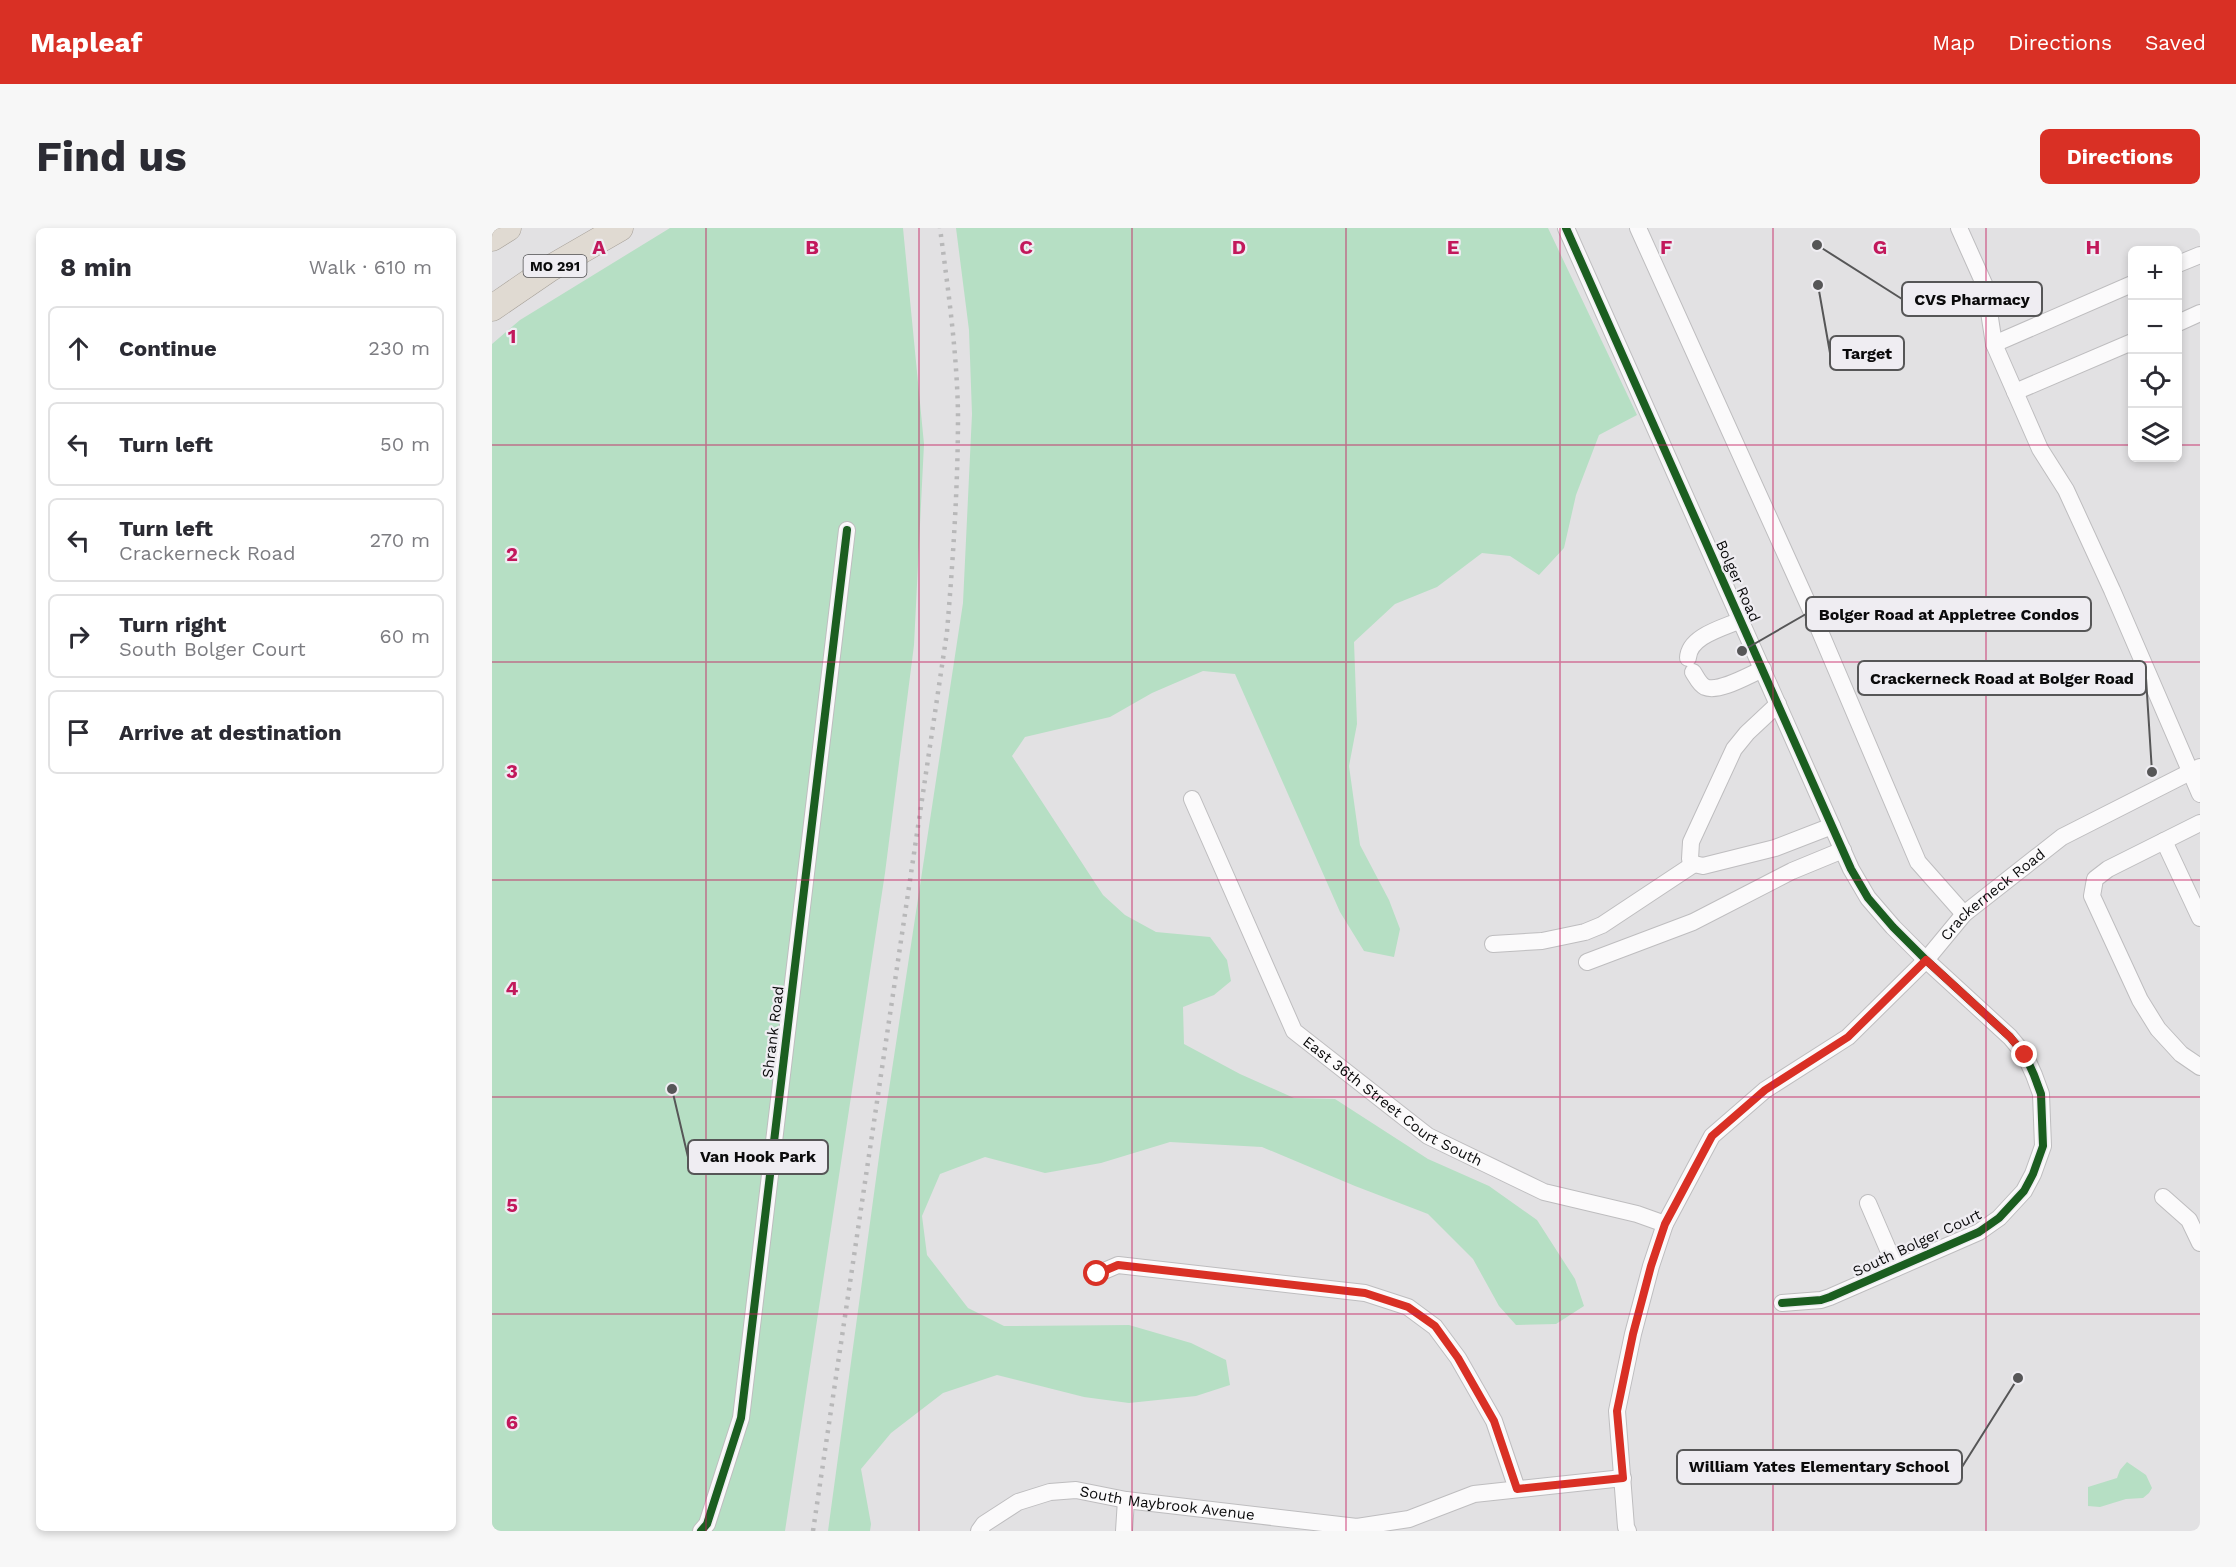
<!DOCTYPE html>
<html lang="en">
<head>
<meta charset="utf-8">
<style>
	:root { --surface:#fff; --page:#f7f7f7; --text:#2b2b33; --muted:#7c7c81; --line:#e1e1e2; --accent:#d93025 }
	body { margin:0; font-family:"Work Sans",sans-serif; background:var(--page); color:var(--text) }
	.controls { position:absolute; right:18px; top:18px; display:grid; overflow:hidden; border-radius:9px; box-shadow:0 3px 9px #0003 }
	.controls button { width:54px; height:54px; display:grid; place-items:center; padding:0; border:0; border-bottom:2px solid var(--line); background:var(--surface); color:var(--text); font:30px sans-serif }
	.stop { position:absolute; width:18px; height:18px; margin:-14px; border:4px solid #d93025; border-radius:50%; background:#fff }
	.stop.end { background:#d93025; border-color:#fff; box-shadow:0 2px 6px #0008 }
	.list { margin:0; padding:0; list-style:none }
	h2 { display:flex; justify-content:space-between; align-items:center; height:78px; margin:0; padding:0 24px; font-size:26px }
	h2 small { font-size:20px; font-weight:400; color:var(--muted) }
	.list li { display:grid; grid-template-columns:39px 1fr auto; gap:18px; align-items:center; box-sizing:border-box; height:84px; margin:0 12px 12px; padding:0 12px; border:2px solid var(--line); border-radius:9px }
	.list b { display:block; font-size:22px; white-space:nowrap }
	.list p { margin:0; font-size:20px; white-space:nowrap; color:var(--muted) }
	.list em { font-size:20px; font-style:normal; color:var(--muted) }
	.icon { flex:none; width:33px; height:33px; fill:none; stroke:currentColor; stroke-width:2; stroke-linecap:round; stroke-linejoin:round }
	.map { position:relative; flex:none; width:1708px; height:1303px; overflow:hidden; border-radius:9px }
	header { display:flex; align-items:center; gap:36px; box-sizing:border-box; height:84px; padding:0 30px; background:var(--accent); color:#fff }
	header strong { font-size:28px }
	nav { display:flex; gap:33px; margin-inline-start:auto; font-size:21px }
	.intro { display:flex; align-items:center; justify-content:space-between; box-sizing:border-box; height:144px; padding:0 36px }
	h1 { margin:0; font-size:42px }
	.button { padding:15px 27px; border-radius:9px; background:var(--accent); color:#fff; font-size:21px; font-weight:700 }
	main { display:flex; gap:36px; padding:0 36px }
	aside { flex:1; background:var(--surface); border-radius:9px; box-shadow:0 3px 9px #0003 }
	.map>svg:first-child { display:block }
</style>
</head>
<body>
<header>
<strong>Mapleaf</strong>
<nav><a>Map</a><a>Directions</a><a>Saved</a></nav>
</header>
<div class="intro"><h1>Find us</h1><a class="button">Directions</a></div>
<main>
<aside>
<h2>8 min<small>Walk · 610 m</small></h2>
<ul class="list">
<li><svg class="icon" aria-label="ahead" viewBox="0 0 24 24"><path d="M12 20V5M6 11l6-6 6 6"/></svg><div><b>Continue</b></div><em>230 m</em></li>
<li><svg class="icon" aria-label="left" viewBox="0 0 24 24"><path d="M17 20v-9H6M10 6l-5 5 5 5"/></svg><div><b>Turn left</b></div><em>50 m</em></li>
<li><svg class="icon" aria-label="left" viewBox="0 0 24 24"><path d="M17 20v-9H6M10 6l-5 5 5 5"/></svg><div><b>Turn left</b><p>Crackerneck Road</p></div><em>270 m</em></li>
<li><svg class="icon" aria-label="right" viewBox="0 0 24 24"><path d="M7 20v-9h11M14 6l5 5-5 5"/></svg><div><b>Turn right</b><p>South Bolger Court</p></div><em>60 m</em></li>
<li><svg class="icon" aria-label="arrive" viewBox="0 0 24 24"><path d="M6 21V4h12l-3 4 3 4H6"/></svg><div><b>Arrive at destination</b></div></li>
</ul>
</aside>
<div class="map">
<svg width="1708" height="1303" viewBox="0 0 1708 1303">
	<rect width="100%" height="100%" fill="#e2e1e3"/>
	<!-- green -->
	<path fill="#b6dfc4" d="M178,0H411L432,216L422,417L393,645L293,1303H0V116L28,92Z
		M464,0H1056L1145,187L1107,207L1084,267L1072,320L1047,347L1018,328L990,325L945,359L903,376L862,414L865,496L857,538L868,617L897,672L908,701L902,729L872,723L848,684L743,446L711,443L660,465L618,489L533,509L520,528L611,667L633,687L664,704L718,709L735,732L739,753L722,767L691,779L692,816L748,846L802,870L843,871L936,931L997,958L1045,992L1083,1051L1092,1078L1064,1096L1024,1097L1007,1078L981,1031L936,986L863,958L770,919L678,914L609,935L553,945L493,929L448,946L430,988L435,1027L476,1080L512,1098L637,1097L699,1115L734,1132L738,1157L704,1168L637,1175L592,1169L505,1147L451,1165L399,1205L369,1241L379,1296L378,1303H336L389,914L471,375L480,186L477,102Z
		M1635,1234L1654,1247L1660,1260L1657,1265L1651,1270L1634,1271L1608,1279L1596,1278V1259L1625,1250L1628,1242Z"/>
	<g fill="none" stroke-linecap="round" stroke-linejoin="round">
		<!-- minor casing -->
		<g stroke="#bebdbf" stroke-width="18">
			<g id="minor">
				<path d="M1074,0L1359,641L1376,670L1401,699L1434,732L1518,809L1533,827L1542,847L1549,866L1551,918L1541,946L1532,963L1507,990L1487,1004L1338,1069L1329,1072L1290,1075"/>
				<path d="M1146,0L1321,387L1426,634L1472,686"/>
				<path d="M1467,0L1493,58L1502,116L1548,221L1574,262L1620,362L1708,566"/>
				<path d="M1686,36L1708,27"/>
				<path d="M1686,95L1708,85"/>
				<path d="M1502,116L1640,56"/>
				<path d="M1523,164L1640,114"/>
				<path d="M1196,430C1197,408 1231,400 1249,392"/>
				<path d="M1201,444C1205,450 1207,456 1213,459C1227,465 1257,447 1271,441"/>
				<path d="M1286,476L1255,505L1242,521L1199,614L1198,631L1202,636L1211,638L1283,620L1340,598"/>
				<path id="s1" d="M700,571L802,803L936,908L1052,964L1145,986L1173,996"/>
				<path d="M1708,595L1616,641L1603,651L1600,668L1648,772L1666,801L1689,826L1708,839"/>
				<path d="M1672,613L1708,690"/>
				<path d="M1001,716L1050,713L1093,704L1110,697L1202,636"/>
				<path d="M1095,734L1201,694L1300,643L1351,622"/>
				<path d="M1671,969L1697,992L1708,1015"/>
				<path d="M1376,975L1404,1040"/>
				<path d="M605,1046L626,1037L873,1065L916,1079L943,1099L966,1130L1002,1193L1025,1261"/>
				<path d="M209,1303L215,1296L249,1190L355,302"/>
				<path id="s2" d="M487,1303L492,1296L526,1274L558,1264L584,1262L634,1272L865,1299L917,1291L982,1266L1131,1250"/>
				<path d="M632,1303L634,1272"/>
				<path id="s3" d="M1136,1303L1134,1299L1125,1183L1141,1106L1159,1038L1173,996L1220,908L1273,862L1356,809L1434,732L1472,686L1570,609L1708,539"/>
			</g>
		</g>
		<!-- highway casing -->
		<g stroke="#a7a199" stroke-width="27">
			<path id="highway" d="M0,10L16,0
				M0,80L57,41L128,0"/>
		</g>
		<!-- minor -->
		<use href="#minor" stroke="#fbfafb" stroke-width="16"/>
		<!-- highway -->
		<use href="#highway" stroke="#e0dad2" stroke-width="26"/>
		<!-- rail -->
		<path stroke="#b8b8b9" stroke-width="4.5" stroke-dasharray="3 6" stroke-linecap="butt" d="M321,1303L455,404C461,331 466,259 466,186C465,124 456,61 448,0"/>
		<!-- cycleway casing -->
		<g stroke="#efedf2" stroke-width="11">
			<path id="cycleway" d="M1074,0L1359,641L1376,670L1401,699L1434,732L1518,809L1533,827L1542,847L1549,866L1551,918L1541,946L1532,963L1507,990L1487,1004L1338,1069L1329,1072L1290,1075
				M209,1303L215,1296L249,1190L355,302"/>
		</g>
		<!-- cycleway -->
		<use href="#cycleway" stroke="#1b5e20" stroke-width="8"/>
	</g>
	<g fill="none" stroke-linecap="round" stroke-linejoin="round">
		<!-- route -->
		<path stroke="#d93025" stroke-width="8" d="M605,1046L626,1037L873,1065L916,1079L943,1098L966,1130L1002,1193L1025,1261L1131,1250L1125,1183L1141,1106L1159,1038L1173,996L1220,908L1273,862L1356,809L1434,732L1518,809L1533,827"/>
	</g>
	<!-- grid -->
	<path fill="none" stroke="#c2185b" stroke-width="1.5" stroke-opacity="0.55" d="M214,0V1303M427,0V1303M640,0V1303M854,0V1303M1068,0V1303M1281,0V1303M1494,0V1303M0,217H1640M1686,217H1708M0,434H1708M0,652H1708M0,869H1708M0,1086H1708"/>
	<g text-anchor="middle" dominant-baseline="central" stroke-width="4.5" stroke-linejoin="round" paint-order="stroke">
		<!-- shield labels -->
		<rect fill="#efedf2" stroke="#4f4f51" stroke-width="1.5" x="31.5" y="27" width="63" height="22" rx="4.5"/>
		<g font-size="14" font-weight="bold" fill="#0b0b0c">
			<text x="63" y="38">MO 291</text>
		</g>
		<!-- street labels -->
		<g font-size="15" fill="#0b0b0c" stroke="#efedf2">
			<text transform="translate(1246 353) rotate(66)">Bolger Road</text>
			<text stroke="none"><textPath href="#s3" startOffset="786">Crackerneck Road</textPath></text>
			<text transform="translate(281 804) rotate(-83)">Shrank Road</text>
			<text stroke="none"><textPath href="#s1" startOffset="375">East 36th Street Court South</textPath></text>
			<text transform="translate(1425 1015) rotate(-25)">South Bolger Court</text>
			<text stroke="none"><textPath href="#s2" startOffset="201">South Maybrook Avenue</textPath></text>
		</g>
	</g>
	<g font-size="20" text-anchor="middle" font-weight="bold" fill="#c2185b" stroke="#efedf2" stroke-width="4.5" stroke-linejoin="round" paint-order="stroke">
		<text x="107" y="26">A</text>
		<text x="320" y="26">B</text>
		<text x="534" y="26">C</text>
		<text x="747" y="26">D</text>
		<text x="961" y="26">E</text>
		<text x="1174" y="26">F</text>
		<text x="1388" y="26">G</text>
		<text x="1601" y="26">H</text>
		<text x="20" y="115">1</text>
		<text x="20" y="333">2</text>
		<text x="20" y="550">3</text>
		<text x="20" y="767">4</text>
		<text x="20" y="984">5</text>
		<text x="20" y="1201">6</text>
	</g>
	<!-- callouts -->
	<path fill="none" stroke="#565657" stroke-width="2" d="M1325 17L1410 71M1326 57L1338 125M1250 423L1314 386M1660 544L1654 450M180 861L196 929M1526 1150L1470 1239"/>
	<g fill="#565657" stroke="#efedf2" stroke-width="2">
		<circle cx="1325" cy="17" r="6"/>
		<circle cx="1326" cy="57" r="6"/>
		<circle cx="1250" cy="423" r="6"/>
		<circle cx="1660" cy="544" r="6"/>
		<circle cx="180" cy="861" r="6"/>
		<circle cx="1526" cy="1150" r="6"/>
	</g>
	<g fill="#efedf2" stroke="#565657" stroke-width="2">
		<rect x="1410" y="54" width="140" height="34" rx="6"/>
		<rect x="1338" y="108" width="74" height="34" rx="6"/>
		<rect x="1314" y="369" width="285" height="34" rx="6"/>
		<rect x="1366" y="433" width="288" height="34" rx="6"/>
		<rect x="196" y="912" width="140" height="34" rx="6"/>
		<rect x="1185" y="1222" width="285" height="34" rx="6"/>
	</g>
	<g font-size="16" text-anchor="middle" font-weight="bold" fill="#0b0b0c">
		<text x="1480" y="77">CVS Pharmacy</text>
		<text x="1375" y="131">Target</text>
		<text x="1457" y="392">Bolger Road at Appletree Condos</text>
		<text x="1510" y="456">Crackerneck Road at Bolger Road</text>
		<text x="266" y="934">Van Hook Park</text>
		<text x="1327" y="1244">William Yates Elementary School</text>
	</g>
</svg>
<div class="controls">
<button>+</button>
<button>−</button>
<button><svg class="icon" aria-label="locate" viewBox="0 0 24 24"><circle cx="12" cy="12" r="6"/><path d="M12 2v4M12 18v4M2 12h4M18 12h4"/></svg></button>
<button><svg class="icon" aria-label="layers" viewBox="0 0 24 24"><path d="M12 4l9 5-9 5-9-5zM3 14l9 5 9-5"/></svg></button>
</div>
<div class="stop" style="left:605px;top:1046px"></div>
<div class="stop end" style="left:1533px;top:827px"></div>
</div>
</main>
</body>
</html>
